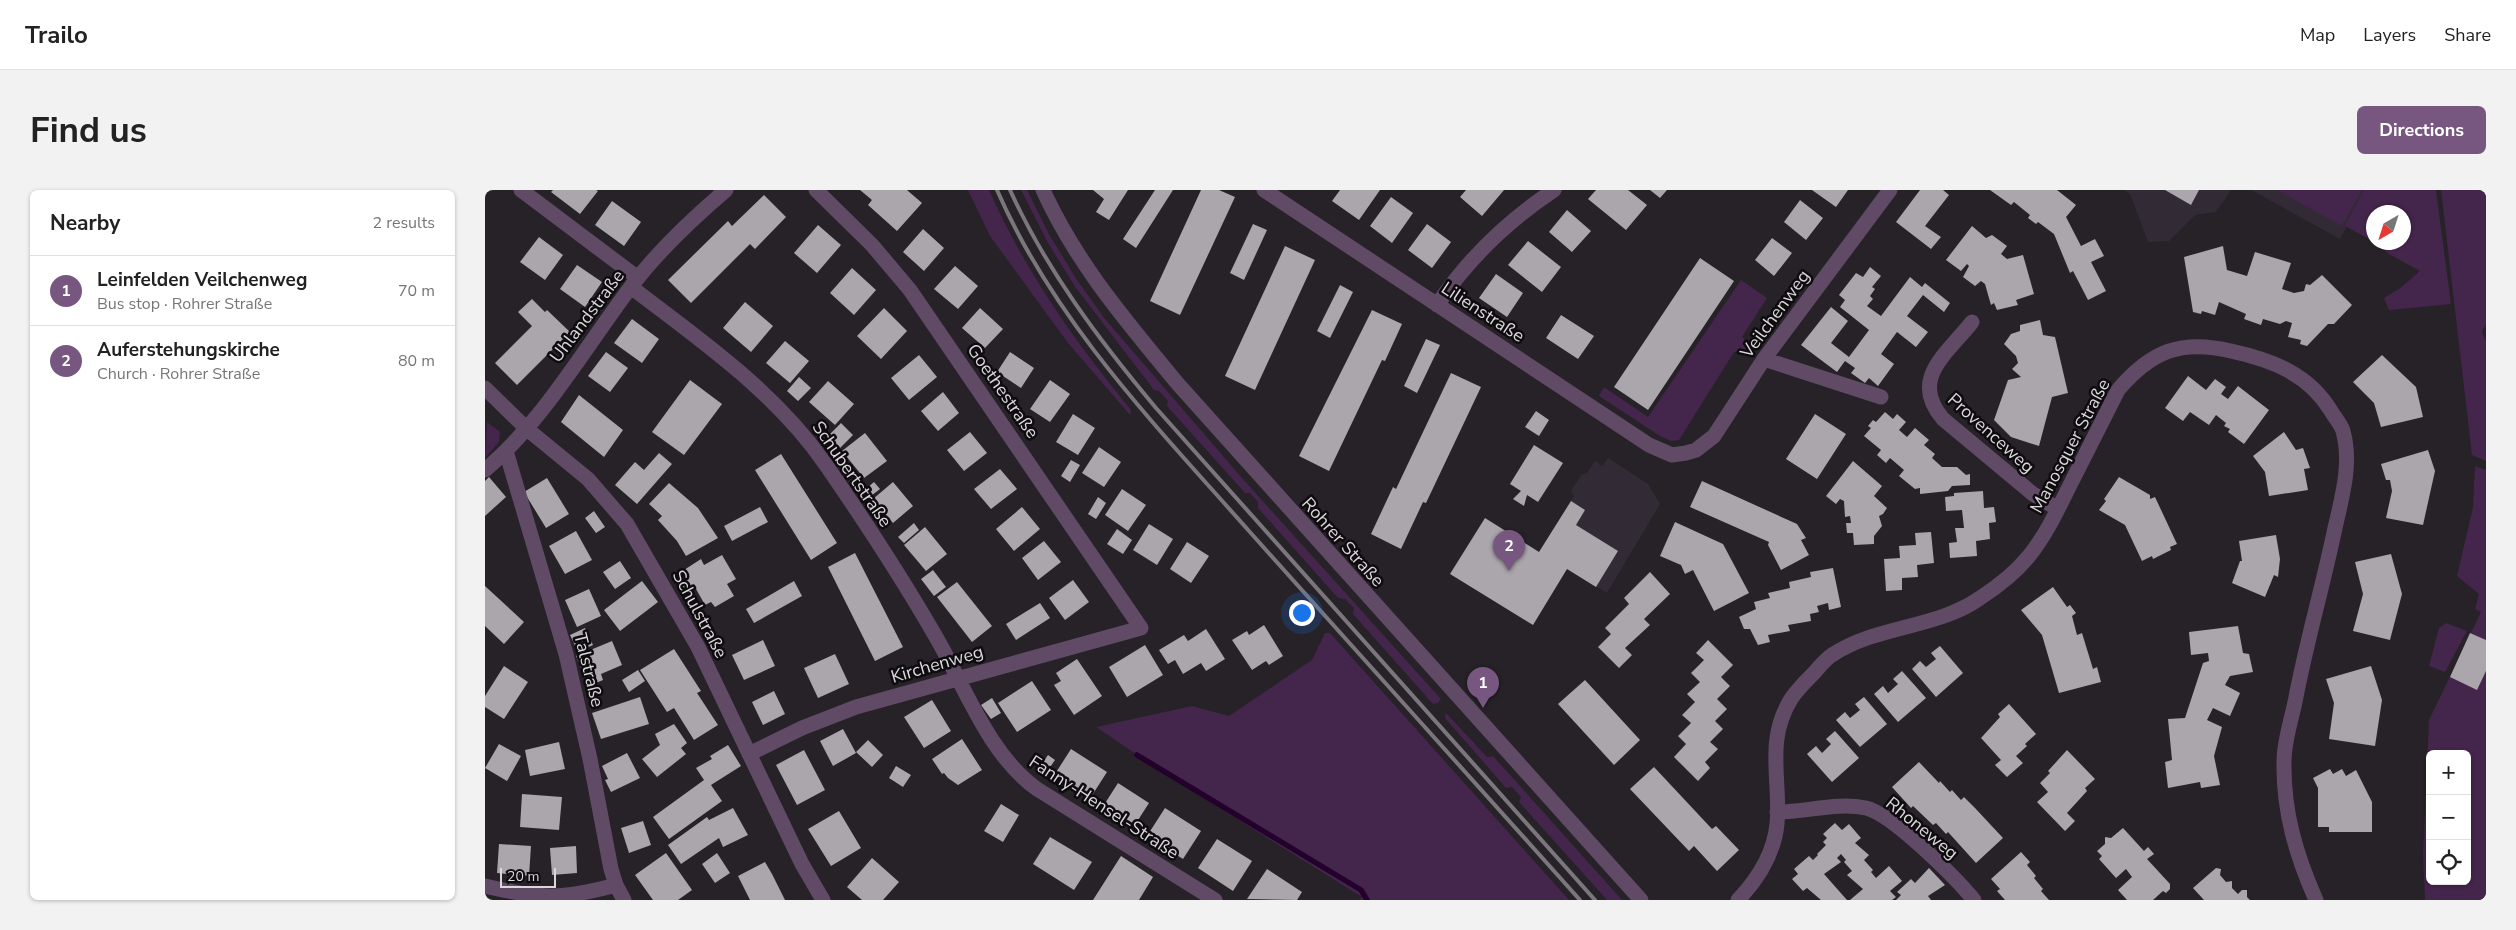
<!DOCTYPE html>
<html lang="en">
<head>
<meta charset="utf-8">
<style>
	:root { --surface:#fff; --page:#f2f2f2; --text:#222; --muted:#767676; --line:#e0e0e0; --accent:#775780 }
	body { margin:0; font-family:"Nunito Sans",sans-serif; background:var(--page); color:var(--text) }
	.controls { position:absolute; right:15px; bottom:15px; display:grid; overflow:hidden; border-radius:8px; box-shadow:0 1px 4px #0004 }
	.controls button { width:45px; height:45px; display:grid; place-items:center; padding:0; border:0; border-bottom:1px solid var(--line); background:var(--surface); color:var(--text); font:25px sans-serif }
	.compass { position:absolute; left:1881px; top:15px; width:45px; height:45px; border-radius:50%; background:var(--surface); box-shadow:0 1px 4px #0004; rotate:219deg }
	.scale { position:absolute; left:15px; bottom:12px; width:56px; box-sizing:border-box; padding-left:5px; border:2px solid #dad7db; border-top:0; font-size:14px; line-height:18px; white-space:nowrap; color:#dad7db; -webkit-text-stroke:4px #0e0c0f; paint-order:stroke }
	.you { position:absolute; left:816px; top:422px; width:18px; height:18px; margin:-12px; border:4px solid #fff; border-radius:50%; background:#1a73e8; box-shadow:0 0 0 8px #1a73e833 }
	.badge { display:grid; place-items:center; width:32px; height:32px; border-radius:50%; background:var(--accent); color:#fff; font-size:16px; font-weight:700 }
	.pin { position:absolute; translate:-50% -41px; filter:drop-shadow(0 1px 2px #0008) }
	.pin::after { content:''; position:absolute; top:26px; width:18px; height:15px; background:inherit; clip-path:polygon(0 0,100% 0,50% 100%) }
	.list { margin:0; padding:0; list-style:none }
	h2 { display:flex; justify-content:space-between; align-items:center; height:65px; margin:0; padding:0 20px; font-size:21px }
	h2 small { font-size:16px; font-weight:400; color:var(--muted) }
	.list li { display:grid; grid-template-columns:32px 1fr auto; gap:15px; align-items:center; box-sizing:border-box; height:70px; padding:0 20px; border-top:1px solid var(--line) }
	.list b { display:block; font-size:19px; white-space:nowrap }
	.list p { margin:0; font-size:16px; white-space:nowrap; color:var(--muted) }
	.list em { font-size:16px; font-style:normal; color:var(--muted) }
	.icon { flex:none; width:28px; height:28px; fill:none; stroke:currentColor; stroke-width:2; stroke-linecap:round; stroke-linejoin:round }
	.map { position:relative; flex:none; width:2001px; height:710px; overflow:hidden; border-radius:8px }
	header { display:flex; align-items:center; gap:30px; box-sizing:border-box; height:70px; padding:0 25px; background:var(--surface); border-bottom:1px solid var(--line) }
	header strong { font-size:24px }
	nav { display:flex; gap:28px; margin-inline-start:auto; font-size:18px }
	.intro { display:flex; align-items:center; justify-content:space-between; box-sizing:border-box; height:120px; padding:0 30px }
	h1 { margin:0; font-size:35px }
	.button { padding:12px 22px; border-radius:8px; background:var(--accent); color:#fff; font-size:18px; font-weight:700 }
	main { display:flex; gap:30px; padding:0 30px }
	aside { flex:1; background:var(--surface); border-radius:8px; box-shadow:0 1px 4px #0004 }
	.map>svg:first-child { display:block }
	.built { fill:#322a35 }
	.green { fill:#44254c; fill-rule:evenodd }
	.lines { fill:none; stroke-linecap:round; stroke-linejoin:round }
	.stream { stroke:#24002d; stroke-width:5.5 }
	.building { fill:#aba5ac }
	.street { stroke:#604a66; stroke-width:15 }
	.rail { stroke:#7a767c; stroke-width:4 }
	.labels { text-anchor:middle; stroke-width:5; stroke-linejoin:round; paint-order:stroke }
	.street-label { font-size:18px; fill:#dad7db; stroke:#0e0c0f }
</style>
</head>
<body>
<header>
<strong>Trailo</strong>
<nav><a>Map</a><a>Layers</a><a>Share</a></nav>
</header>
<div class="intro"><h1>Find us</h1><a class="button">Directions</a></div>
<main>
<aside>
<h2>Nearby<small>2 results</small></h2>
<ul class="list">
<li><span class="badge">1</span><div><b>Leinfelden Veilchenweg</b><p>Bus stop · Rohrer Straße</p></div><em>70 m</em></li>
<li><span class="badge">2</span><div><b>Auferstehungskirche</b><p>Church · Rohrer Straße</p></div><em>80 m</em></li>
</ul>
</aside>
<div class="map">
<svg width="2001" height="710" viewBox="0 0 2001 710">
	<rect width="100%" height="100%" fill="#262228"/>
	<!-- built -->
	<path class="built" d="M1639,0H1746L1731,22L1710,25L1684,51L1663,52L1645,4Z
		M1766,0H1882L1855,49Z
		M1123,268L1163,294L1175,314L1122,403L1054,362L1089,306L1086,301L1097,284L1102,283L1110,271L1117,276Z"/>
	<!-- green -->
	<path class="green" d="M483,0H504C540,81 590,152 646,220L645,225L583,153L505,46Z
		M536,0H542L565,46L592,90L620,129L757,288L956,509L953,513L948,514L868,424L869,418L860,409L853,408L773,318V312L765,303H760L682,216L683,211L674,201L669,200L591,98L563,53Z
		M1792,0H1877L1857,36Z
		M1879,0H1951L1966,114L1904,120L1899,108L1914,99L1935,81L1904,64L1891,53L1918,52V22H1888V51L1860,36Z
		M1956,0H2001V134L1997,142L2001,152V271L1987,265Z
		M1256,90L1282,108L1257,147L1267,155L1261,162H1249L1194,250L1186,251L1175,246L1114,206L1119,197L1163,227Z
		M2,232L15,242L14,252L0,268Z
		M1990,276L2001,280V710H1940L1938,665L1944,530L1996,422L1990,419L1994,404L1972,386L1988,317ZM1945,564H1982V691H1945Z
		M1961,433L1982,441L1960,482L1944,476L1954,438Z
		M840,443H845L1084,710H875L877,707L688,589L611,537L707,516L744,526L827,470Z
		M961,523L1002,567L1008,566L1137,710H1122L1034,612L1036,607L1027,597L1021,598L960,528Z"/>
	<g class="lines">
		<!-- stream -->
		<path class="stream" d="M652,565L876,700L882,710"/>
	</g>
	<!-- building -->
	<path class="building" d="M68,0H111L113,1L95,24L66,2Z
		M375,0H422L437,13L412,41L383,15L387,10Z
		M608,0H643L624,30L611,22L619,9Z
		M670,0H688L651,58L638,49Z
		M716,0H734L750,7L695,125L665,111Z
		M855,0H895L874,30L847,11Z
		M981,0H1019L997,26L975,7Z
		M1111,0H1143L1162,15L1141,40L1103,9Z
		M1165,0H1182L1175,8Z
		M1327,0H1363L1351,17Z
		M1435,0H1458L1464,5L1440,36L1456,47L1446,59L1411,32Z
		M1505,0H1572L1591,15L1581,27L1596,56L1610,49L1619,66L1606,72L1621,101L1603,110L1588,81L1585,83L1569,44L1553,32L1551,34L1543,28L1545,25L1529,12L1526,15Z
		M1680,0H1714L1706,15Z
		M279,5L301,27L270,59L265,54L206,113L183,90L243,31L247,36Z
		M906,7L928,23L907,53L885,36Z
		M1315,10L1338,28L1321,50L1299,32Z
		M127,11L156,32L139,56L110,35Z
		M1082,20L1106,41L1087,62L1064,42Z
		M768,34L782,40L759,90L745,83Z
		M942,34L966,52L947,78L923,60Z
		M333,35L356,55L332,83L309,63Z
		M1487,36L1501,48L1507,45L1522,56L1516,64L1522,69L1538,65L1549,104L1531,110L1533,115L1512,120L1509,113L1506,115L1500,94L1496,91L1490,96L1478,87L1484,76L1482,74L1476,81L1461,70Z
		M438,39L459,58L439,81L418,62Z
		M54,47L78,65L60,90L35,72Z
		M1287,48L1307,63L1289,86L1270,70Z
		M1043,51L1076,77L1057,102L1023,75Z
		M800,56L830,70L770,200L740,186Z
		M1738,56L1742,80L1762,86L1770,62L1806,73L1797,99L1809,103L1819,101L1821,94L1825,95L1837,85L1867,115L1849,134H1843L1822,156L1815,154L1816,150L1803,147L1807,133L1801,131L1795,134L1778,129L1776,135L1759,129L1761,124L1734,112L1730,125L1717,121L1716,124L1708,122L1699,67Z
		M1215,68L1249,91L1163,220L1129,197Z
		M92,75L117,92L100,117L75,99Z
		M470,76L493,96L473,119L449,99Z
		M1385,77L1396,86L1387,97L1390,99L1385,106L1388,109L1382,116L1396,126L1425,87L1437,97L1440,93L1465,113L1459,122L1438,105L1422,126L1443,142L1431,157L1412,142L1396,164L1409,174L1393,196L1384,188L1380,193L1366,183L1370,178L1360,171L1352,182L1316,155L1346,117L1363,131L1346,153L1364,167L1384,140L1355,117L1360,110L1354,105L1371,83L1378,87Z
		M367,78L391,100L369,125L345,103Z
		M1011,84L1038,103L1022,127L994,108Z
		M855,95L868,102L845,148L832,141Z
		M47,109L60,122L62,120L85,142L32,195L10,173L47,136L33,122Z
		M260,112L288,136L266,162L238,138Z
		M399,118L422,141L396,169L372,146Z
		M495,118L518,139L500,158L477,138Z
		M887,120L917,134L900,171L897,170L844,281L814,266Z
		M1076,125L1109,146L1093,169L1061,148Z
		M147,129L174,149L157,173L129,153Z
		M1555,130L1558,145L1570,147L1583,203L1567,207L1554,256L1526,247L1509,230L1523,190L1536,187L1527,179L1533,173L1531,166L1519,154L1526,144L1535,141V135Z
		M941,149L955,155L932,203L919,196Z
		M300,151L324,171L305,193L281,173Z
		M121,162L143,178L125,202L103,186Z
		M525,162L549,178L536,198L512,182Z
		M434,165L452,187L424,210L406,188Z
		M1897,165L1931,197L1938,227L1896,237L1889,213L1868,192Z
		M966,183L996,197L941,313L938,312L916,359L886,344L908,297L911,299Z
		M1703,186L1721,200L1730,189L1741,197L1736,204L1743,209L1753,196L1784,220L1759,254L1743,242L1745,239L1739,236L1741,233L1731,225L1724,235L1705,222L1698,231L1680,218Z
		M314,187L326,198L313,211L302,201Z
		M205,190L237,214L199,265L167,242Z
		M565,190L585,204L565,232L545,219Z
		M343,191L369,214L350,235L324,212Z
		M458,202L474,223L453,241L436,221Z
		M94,205L138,240L119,267L76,232Z
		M1051,221L1064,230L1054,246L1040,237Z
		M1400,222L1408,229L1412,224L1421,232L1414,240L1422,247L1430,238L1444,250L1439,255L1450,264L1447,268L1457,277H1472L1481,285L1485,284V295L1467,296L1463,301L1435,304V298L1430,299L1414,286L1419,280L1405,268L1401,273L1392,265L1396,260L1379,246L1386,238L1383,236L1388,230L1391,232Z
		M588,224L610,238L593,265L571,252Z
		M1330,224L1361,244L1332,289L1301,269Z
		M356,233L368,245L355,258L343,246Z
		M485,242L502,263L479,281L462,260Z
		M1799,242L1811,260L1818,258L1825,278L1819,279L1823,300L1784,306L1780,282L1768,266Z
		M380,243L402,271L379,288L357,261Z
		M1049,255L1078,273L1053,312L1042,305L1039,316L1028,309L1036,301L1025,294Z
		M614,257L636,272L619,297L597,283Z
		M1943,260L1950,281L1938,335L1901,328L1907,301L1905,290H1901L1896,274Z
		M174,263L187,274L152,314L130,295L150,272L159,280Z
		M296,264L352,353L326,370L270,280Z
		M586,270L595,275L585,292L576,286Z
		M1368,271L1397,296L1389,306L1402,318L1398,324L1394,326L1397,336L1389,346V354L1369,355L1368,343H1362L1361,333H1366L1365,326L1360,327L1359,311L1355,309L1351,314L1341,306Z
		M515,279L532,299L506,319L489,299Z
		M4,287L21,307L0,326V291Z
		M1634,287L1665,305V309L1670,307L1692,354L1685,357L1686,360L1668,369L1667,366L1657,371L1640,335L1614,320L1621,311L1619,309Z
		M62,288L84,324L61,338L39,302Z
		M1217,291L1312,334L1321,348L1316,350L1324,365L1296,380L1283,355L1284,352L1205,317Z
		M389,292L395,299L382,309L376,303Z
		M408,292L428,316L408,333L388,309Z
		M184,293L213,318L233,348L201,366L192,351L173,330L177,326L164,314Z
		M637,299L661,315L643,341L620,325Z
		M1498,301L1499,318L1509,317L1511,332L1504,333L1505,349L1491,351L1492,366L1465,368L1464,353L1472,352L1470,338H1479L1477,320L1461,321L1460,307L1469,306V303Z
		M613,307L621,313L611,329L603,324Z
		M1086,311L1100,320L1091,335L1133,361L1111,397L1082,379L1048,435L965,384L1000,328L1054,362Z
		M275,317L283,332L247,351L239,336Z
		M537,317L555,339L529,361L511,339Z
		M109,321L120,337L111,343L100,328Z
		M1190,332L1238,354L1264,403L1229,421L1208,380L1200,384L1196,375L1175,366Z
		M429,333L434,340L419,353L413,347Z
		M664,334L688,349L672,375L648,360Z
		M440,337L462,364L441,381L419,355Z
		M632,339L647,350L638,364L622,354Z
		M91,341L107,370L80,384L64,356Z
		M1446,342L1449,373L1432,375L1433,387L1417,388V400L1401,401L1399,369L1415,368L1414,356L1431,355L1430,343Z
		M1791,345L1795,369L1793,387L1789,385L1780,407L1747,393L1755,371H1757L1754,351Z
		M559,351L576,372L553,390L537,368Z
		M702,352L724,366L706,393L685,379Z
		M370,363L418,457L390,471L343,377Z
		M1906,364L1917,404L1905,450L1868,441L1878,404L1870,372Z
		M237,365L251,389L242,394L249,406L230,417L226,412L220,415L211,399L202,404L193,388L201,383L199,380L216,369L219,375Z
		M135,371L146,388L130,399L118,382Z
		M1348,378L1356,417L1344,420L1343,413L1332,416L1334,422L1325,424L1326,431L1303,435L1305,441L1283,445L1285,452L1273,455L1265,439H1259L1254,427L1271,419L1269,412L1285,408L1283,403L1305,398L1304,392L1326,387L1325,382Z
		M448,380L461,397L449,406L436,389Z
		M1165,382L1185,404L1159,429L1165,435L1140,458L1147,465L1134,478L1113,457L1126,444L1120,438L1144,414L1139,408Z
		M588,390L604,412L580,430L564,408Z
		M157,391L173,412L135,441L119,420Z
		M309,391L317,406L269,433L261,419Z
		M472,392L507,436L487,452L452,407Z
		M0,396L39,432L19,454L0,436Z
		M1568,397L1582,417L1585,415L1591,423L1587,426L1592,445L1597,443L1608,479L1612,477L1616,492L1574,503L1557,445L1536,420Z
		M104,399L116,426L92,437L80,410Z
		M555,413L565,428L531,450L521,434Z
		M779,435L798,466L784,475L781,471L767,480L747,450L762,441L764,445Z
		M1753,436L1758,463L1764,464L1768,482L1745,486L1740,495L1755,503L1745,526L1728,518L1722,530L1737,537L1729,566L1735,595L1716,598L1715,592L1683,598L1680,572L1687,570L1683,529L1700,528L1718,473L1724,471L1723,463L1706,465L1704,442Z
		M100,438L108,455L93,462L85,445Z
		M721,439L740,469L721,481L716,473L698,484L690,470L683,474L674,460L699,445L703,451Z
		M1985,443L2001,450V481L1992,500L1965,487Z
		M278,450L290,476L259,490L247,465Z
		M1223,450L1248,475L1236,487L1245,496L1232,509L1242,519L1230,531L1238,539L1225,552L1233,559L1220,572L1225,578L1213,591L1189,567L1201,554L1193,546L1206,533L1197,525L1210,512L1202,504L1215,492L1206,483L1219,470L1211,463Z
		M127,451L137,475L116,484L118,490L104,496L91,466Z
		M660,455L678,485L642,507L624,477Z
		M1455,456L1478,483L1451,507L1427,479L1435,471L1441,477L1451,469L1446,463Z
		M189,459L216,501L212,503L233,535L209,550L189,518L182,522L155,480Z
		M350,464L364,494L333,508L319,478Z
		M592,469L617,506L589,525L569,495L576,491L571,483Z
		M19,476L43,492L19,529L0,517V506Z
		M1886,476L1897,510L1890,556L1844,549L1849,513L1841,489Z
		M153,480L160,491L144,502L137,490Z
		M1417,481L1441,508L1413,532L1389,504L1398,496L1403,503L1413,494L1408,489Z
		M1100,490L1155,550L1129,575L1073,514Z
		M547,491L566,520L532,542L513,513Z
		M289,501L300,524L278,535L267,512Z
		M155,507L164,534L116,549L107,523Z
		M1379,507L1402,534L1375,557L1351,530L1360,522L1365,528L1375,520L1370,514Z
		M507,508L516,523L506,529L496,515Z
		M447,510L466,541L439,558L419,527Z
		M1524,514L1551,544L1540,554L1542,556L1531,566L1538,573L1522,587L1510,575L1516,570L1496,548L1515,527L1513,524Z
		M189,534L202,553L196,558L201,564L172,587L157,569L175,555L170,544Z
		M358,539L371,563L348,576L335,551Z
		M1350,541L1374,568L1347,592L1322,564L1331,556L1337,563L1346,554L1341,549Z
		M477,549L497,580L473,595L463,588L459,583L457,584L447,569Z
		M383,550L398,565L387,577L371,562Z
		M74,552L80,579L45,586L40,560Z
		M14,554L36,566L22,591L0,578Z
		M243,555L256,576L226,595L237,611L184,649L168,627L219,590L211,578L227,569L225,566Z
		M586,559L622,582L606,607L570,584Z
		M319,560L340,600L312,615L291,575Z
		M1582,560L1610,589L1600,598L1602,601L1582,623L1590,631L1580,641L1552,612L1563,602L1555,593L1565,583L1563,581Z
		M142,563L155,588L126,602L120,590L123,589L117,576Z
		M563,565L570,570L561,583L554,578Z
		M1434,572L1454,593L1455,591L1465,602L1467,600L1476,610L1479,607L1490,618L1518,648L1491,673L1463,642L1461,644L1451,633L1448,635L1428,616L1426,618L1407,597Z
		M411,576L426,585L418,597L404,588Z
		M1169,577L1227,639L1231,636L1254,660L1232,681L1209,656L1204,661L1145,599Z
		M1845,579L1848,584L1857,579L1861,586L1871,580L1887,612V642H1844V637H1833V598L1828,588Z
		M633,593L664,613L648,638L617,618Z
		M37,604L77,607L74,640L35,637Z
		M516,614L534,625L518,652L499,641Z
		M248,618L263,645L238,657L234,648L196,674L183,655L222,627L224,630Z
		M680,618L716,641L698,669L662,646Z
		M354,621L376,658L346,676L323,639Z
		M158,631L166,655L144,663L136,638Z
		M1350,633L1357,640L1364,634L1376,648L1370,653L1384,665L1379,670L1388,680L1386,682L1391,688L1404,676L1417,691L1405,701L1411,707L1407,710H1365L1378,699L1362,685L1367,681L1359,672L1361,670L1356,664L1352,668L1356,672L1339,684L1362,710H1336L1322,698L1318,701L1307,689L1313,684L1309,679L1324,666L1328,670L1333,665L1332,664L1341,655L1338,652L1342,648L1338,644Z
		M1638,638L1659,661L1663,657L1669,664L1662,669L1685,694V699L1681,703L1678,701L1668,710H1642L1633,700L1647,687L1641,679L1631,688L1614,669L1617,666L1612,661L1620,654V647L1626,648Z
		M565,647L607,672L589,700L548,674Z
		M732,649L767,671L748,701L713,678Z
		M14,654L46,656L44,686L12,683Z
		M91,656L92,683L67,685L65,658Z
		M1536,662L1545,672L1542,675L1551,686L1549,688L1558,699L1556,701L1564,710H1520L1512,701L1515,699L1506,689Z
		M181,663L207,700L193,710H168L150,685Z
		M232,663L245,683L230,693L217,674Z
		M636,666L668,687L654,710H608Z
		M387,668L414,692L398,710H377L362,697Z
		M280,672L287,684L300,710H265L253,686Z
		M1444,678L1460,695L1443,706L1446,710H1411L1416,705L1412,702L1426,689L1430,693Z
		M1731,678L1736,679L1735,685L1741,692L1747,691V698L1753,704L1757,700H1762V707L1765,710H1719L1708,698Z
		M782,679L817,702L812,710L762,709Z"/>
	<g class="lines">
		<!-- street -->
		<path class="street" d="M36,0L153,88
			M558,0C591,73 642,132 693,194L1156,710
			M779,0L1164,255L1187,265L1201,263L1211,260L1229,246L1279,169L1405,0
			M146,97C215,150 290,201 341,275C379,330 417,388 451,447C480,497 504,565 552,599L730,710
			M952,115C983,69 1024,30 1069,0
			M1487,132C1461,165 1424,189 1458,229L1548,304L1573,319
			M1279,169L1396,207
			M0,198L42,239L103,289L142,334L213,457L317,674L338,710
			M21,261L81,464L105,569L126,679L131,695L139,710
			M0,280C59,230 99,159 145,98C172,62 207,29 241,0
			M264,564L317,538L371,517L656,438L425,100L387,55L331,0
			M1292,622C1321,622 1352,612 1381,618C1407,624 1471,688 1489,710
			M0,696C55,709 76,710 131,695
			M1253,710C1273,689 1289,664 1292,634C1296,590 1280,551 1306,509C1312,500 1319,493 1326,486C1333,479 1339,470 1347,465C1392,435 1451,439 1495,408C1512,397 1531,382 1544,366C1561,345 1573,319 1585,295C1601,263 1617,232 1633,200C1666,161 1696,149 1746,161C1787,170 1824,184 1846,221C1850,228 1856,234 1858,241C1867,273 1857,307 1850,338C1838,396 1821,453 1810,512C1806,531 1799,552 1799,571C1798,621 1811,665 1831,710"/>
		<!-- rail -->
		<path class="rail" d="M512,0C569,131 671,236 764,341C874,464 985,587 1095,710
			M525,0C562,81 614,150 671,218L1110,710"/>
	</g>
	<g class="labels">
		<!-- street labels -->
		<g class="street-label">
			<text transform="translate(998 122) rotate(33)" y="6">Lilienstraße</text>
			<text transform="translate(1290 124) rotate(-54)" y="6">Veilchenweg</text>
			<text transform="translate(102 126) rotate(-53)" y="6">Uhlandstraße</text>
			<text transform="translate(518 201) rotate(55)" y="6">Goethestraße</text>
			<text transform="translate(1506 243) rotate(42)" y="6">Provenceweg</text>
			<text transform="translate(1585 256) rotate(-62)" y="6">Manosquer Straße</text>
			<text transform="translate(367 284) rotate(55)" y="6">Schubertstraße</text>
			<text transform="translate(858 352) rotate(48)" y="6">Rohrer Straße</text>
			<text transform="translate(215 424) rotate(62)" y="6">Schulstraße</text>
			<text transform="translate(452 474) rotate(-16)" y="6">Kirchenweg</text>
			<text transform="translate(104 480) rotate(76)" y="6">Talstraße</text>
			<text transform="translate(619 617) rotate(33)" y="6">Fanny-Hensel-Straße</text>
			<text transform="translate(1437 638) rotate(39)" y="6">Rhoneweg</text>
		</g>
	</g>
</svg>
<div class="controls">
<button>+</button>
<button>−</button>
<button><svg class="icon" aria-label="locate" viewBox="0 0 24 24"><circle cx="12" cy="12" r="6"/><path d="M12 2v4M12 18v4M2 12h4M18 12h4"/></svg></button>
</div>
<svg class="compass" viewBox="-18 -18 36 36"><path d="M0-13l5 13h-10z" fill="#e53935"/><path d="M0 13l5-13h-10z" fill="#767676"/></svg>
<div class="scale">20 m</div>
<div class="you"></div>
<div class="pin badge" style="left:998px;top:518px">1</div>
<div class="pin badge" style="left:1024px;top:381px">2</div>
</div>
</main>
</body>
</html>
